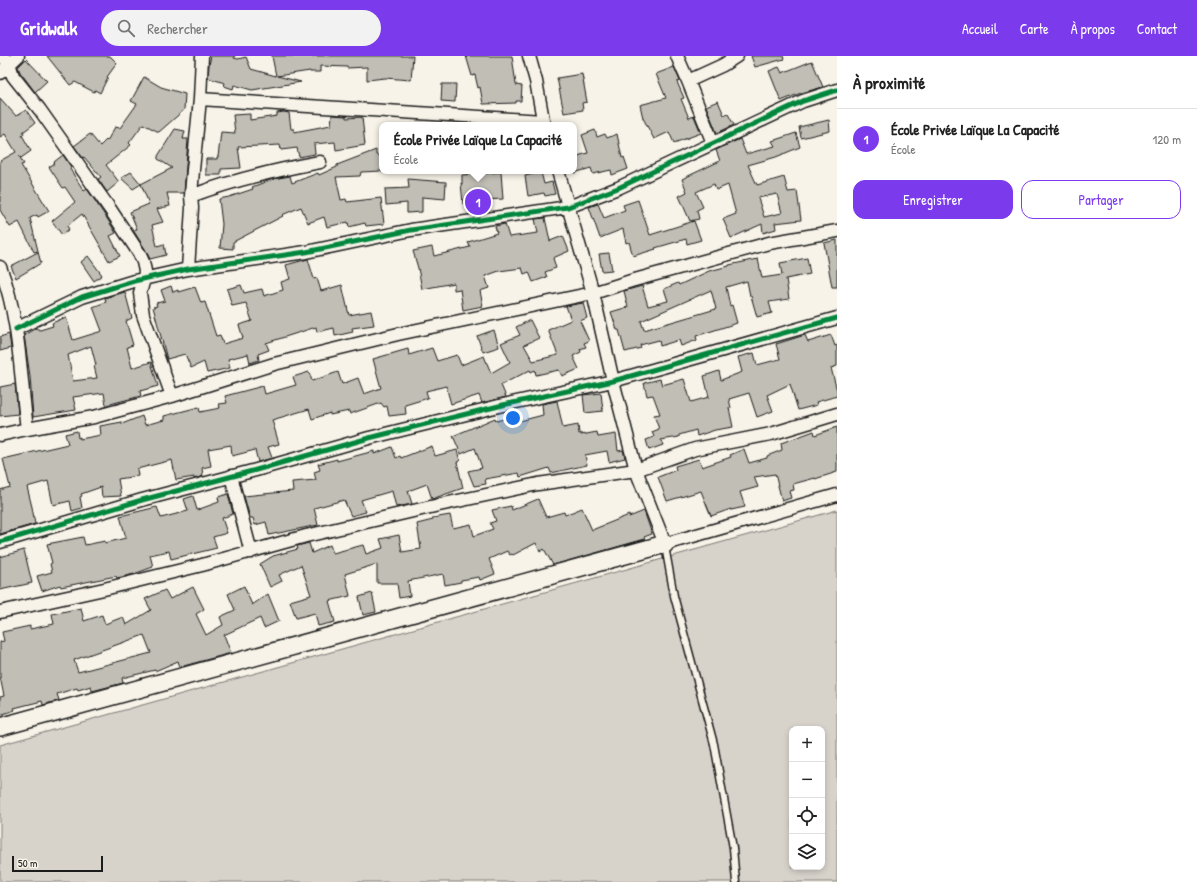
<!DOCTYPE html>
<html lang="fr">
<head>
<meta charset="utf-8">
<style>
	:root { --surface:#fff; --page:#f2f2f2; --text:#222; --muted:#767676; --line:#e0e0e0; --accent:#7c3aed }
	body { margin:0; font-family:"Patrick Hand",sans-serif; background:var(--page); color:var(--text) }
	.controls { position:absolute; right:12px; bottom:12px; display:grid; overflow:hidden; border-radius:8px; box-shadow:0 2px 6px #0003 }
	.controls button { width:36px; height:36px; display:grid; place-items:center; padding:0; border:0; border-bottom:1px solid var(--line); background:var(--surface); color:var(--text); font:20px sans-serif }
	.scale { position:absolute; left:12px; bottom:10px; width:91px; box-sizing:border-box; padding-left:4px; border:2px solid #1c1c1c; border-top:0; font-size:11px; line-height:14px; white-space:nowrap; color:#1c1c1c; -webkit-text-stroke:3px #f7f3e8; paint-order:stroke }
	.you { position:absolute; left:513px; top:362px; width:14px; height:14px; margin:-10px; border:3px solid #fff; border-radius:50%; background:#1a73e8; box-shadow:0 0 0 6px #1a73e833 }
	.badge { display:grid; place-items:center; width:26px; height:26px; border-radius:50%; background:var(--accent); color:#fff; font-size:13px; font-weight:700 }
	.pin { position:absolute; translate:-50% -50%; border:2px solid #fff; box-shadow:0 1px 4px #0006 }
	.popup { position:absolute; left:379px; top:66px; width:198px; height:52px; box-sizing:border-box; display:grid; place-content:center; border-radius:8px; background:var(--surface); filter:drop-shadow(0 1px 3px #0005); font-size:13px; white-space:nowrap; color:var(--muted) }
	.popup b { font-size:15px; color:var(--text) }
	.popup::after { content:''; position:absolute; left:50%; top:100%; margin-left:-8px; border:8px solid transparent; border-top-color:var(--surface) }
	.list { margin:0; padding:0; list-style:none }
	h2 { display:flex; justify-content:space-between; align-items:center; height:52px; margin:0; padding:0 16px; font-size:17px }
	h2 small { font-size:13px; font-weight:400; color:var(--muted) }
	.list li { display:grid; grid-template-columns:26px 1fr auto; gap:12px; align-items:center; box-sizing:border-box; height:60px; padding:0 16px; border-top:1px solid var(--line) }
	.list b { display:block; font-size:15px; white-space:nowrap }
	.list p { margin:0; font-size:13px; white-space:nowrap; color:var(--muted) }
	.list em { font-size:13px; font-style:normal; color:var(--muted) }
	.actions { display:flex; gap:8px; padding:12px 16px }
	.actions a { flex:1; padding:9px 0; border:1px solid var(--accent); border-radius:12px; text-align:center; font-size:14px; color:var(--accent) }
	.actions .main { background:var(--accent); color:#fff }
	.icon { flex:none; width:22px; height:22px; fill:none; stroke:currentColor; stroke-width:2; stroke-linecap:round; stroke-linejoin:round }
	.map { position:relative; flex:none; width:837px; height:826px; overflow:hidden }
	header { display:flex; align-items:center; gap:24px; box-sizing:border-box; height:56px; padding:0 20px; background:var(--accent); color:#fff }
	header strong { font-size:19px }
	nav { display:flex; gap:22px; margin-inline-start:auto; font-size:14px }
	.search { width:280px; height:36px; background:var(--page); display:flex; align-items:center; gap:10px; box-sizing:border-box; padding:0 14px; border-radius:22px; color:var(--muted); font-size:15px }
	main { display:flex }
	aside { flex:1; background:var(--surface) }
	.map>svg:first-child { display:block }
	.green { fill:#d7d3cb; stroke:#7a7874; fill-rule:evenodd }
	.building { fill:#c0beb5; stroke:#1c1c1c; fill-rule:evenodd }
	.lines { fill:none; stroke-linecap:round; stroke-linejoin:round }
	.service-casing { stroke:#1c1c1c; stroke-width:9 }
	.minor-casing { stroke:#1c1c1c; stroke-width:15 }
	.secondary-casing { stroke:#1c1c1c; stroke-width:20 }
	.service { stroke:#f7f3e8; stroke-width:6 }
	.minor { stroke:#f7f3e8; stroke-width:12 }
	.secondary { stroke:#f7f3e8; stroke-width:17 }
	.cycleway-casing { stroke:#f7f3e8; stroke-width:8 }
	.cycleway { stroke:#00873e; stroke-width:5 }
</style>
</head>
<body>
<header>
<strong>Gridwalk</strong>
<div class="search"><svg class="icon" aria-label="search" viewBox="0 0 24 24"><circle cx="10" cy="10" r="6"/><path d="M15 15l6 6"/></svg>Rechercher</div>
<nav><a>Accueil</a><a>Carte</a><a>À propos</a><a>Contact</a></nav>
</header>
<main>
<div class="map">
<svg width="837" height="826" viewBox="0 0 837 826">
	<rect width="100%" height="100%" fill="#f7f3e8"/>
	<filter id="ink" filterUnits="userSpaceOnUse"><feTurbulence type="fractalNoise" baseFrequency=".025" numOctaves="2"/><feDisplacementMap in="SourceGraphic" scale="8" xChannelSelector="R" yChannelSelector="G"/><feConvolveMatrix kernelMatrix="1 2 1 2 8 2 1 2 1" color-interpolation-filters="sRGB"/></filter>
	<g filter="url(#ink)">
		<!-- green -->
		<path class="green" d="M837,454V826H0V689ZM792,673H822V811H792Z"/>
		<!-- building -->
		<path class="building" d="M47,0H110L117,7L107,21H108L100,37L95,34L94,36L75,26L70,29Z
			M211,0H235L234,2L238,3L246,1L251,13L276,20L272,0H413L411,24L385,22L367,24V11L347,12V11L320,10V16H310V15L277,20L301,26L252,34L234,29L233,33L224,30L225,27L208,22L209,9Z
			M466,0H512L516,29L522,30L521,45H516V47L483,48L480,31L478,32L475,19L472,20Z
			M751,0H783L784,3L755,11Z
			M26,3L47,25L35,36L20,16L18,11Z
			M812,5L823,31L801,37L781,45L769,15L779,11L782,17Z
			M674,11L680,25L677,26L684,42L681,43L689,62L694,60L701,77L674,87L669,76L654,83L643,62L640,49L666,42L656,18Z
			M582,18L587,46L582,47L583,54L564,57L557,22Z
			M144,21L161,31L185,38L184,54L159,76L143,68L129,87L131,89L106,109L119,126L107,136L98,123L101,121L84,101L83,102L74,90L90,78L100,90L106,84L107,85L115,71L120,72L137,48L131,45Z
			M442,28H456L455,46L441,45Z
			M0,42L16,60L26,54L35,67L23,76L24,78L22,79L31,95L21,102L19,100L24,108L21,109L49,155L38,161L37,159L30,162L38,195L34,196L19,166L10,171L0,154V105L16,96L5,78L0,81Z
			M718,45L724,59L728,58L734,69L717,77L706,50Z
			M284,56L289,57L291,73H294V76L331,69L332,59L346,60V62L362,61L365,89L336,94L335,86L314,88L315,98L299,101L297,92L281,94L280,89L238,91L241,112L221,113V119H206V103H217V101H218L221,76L235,77L233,59L250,58V64L277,60V57Z
			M829,64L830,75L801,82L799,71Z
			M175,73L185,75L183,83H188L184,137H167L170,150L157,153L163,166L152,169L157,190L164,188L166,199L150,203L145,193L133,174L137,173L130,156L149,148L141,128L133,133L121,122L131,116L141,128L172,112L158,103V100Z
			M595,74L597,81L605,78L607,82L617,78L622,102L624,101L628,113L612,119L611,114L593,118L591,112L574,117V101L588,97L582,79Z
			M796,77L800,91L776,101L748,109L757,129L784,121L788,136L797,135L801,164L775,167L776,173L763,177L762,168L731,182L723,163L736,158L728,129L716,134L714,128L696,136L703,151L697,154L699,163L690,165L679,140L687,136L682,123L720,105L716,94L740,83L746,98L775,90L772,85ZM777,138L782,157L764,161L758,142Z
			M376,94V99H382V115L361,116L360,120L336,121L341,144L346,143L347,146L381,142L384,168L366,170L365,167L349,171L348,166L327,171L324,161L308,167L301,151L282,159L283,160L233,186V193L220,192L222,168L219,143L229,141L253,133L252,131L273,123L290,120L292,127L318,117L319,119L337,111V109Z
			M63,99L71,111L70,113L84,135L87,133L108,164L116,177L110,180L120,200L109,205L82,158L67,170L69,173L62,179L52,165L75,146L65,131L63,132L49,111L55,107L54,106Z
			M501,116L503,143L483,144V146L463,148L461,127L462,128V119Z
			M541,116L544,128L552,126L555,138L545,140L544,137L528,140L525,120Z
			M408,123L446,126L445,143L422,141V156L407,157V147L386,149L385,133L409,132Z
			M638,144L650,179L694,165L701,184L687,188L686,183L655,192L656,193L633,200L629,186L626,187L623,173L600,182L589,151L598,148L604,162L625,154L623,149Z
			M545,162L550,185L563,180L569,195L553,202L556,212L545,216L547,221L533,226L529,216L524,218L522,212L499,215L485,220L489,232L480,235L483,250L463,254L460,233L454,234V227L422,233L418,212L413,195L432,191L434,200L470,191L468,186L497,177L495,170L505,168L509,181L538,177L535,163Z
			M837,184V231H832L824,187Z
			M38,196L41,207L16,222L11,210Z
			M609,197L612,214L602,215L599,198Z
			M88,200L102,219L94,225L81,206Z
			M807,202L810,218L786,223L789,243L769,246L772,257L757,261L751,240H750L747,225L726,231L730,250L732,249L737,267L696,280L697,284L681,290L679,284L660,290L659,284L640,289L641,292L625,296L619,274H617L611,256L628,251L624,235L642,230L648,250L668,245L664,233L678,227L679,229L709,215L729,210V209L758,203L762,222L782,219L780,207ZM711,234L716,253L644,274L641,265Z
			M308,203L314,223L317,222L321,235L342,229L349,259L371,255L374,269L352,272L353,276L335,280L334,272L317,276L316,271L266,287L269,294L258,298L259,304L250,307L248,298L228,303L230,312L207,317L204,306L191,312L185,298L167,303L153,251L157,250L156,247L165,245L161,234L171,230L173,236L178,234V236L195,231L201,247L205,246L216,280L220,279L223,288L243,282L239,269L252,265L246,247L232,250L227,233L241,229L244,237L262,233L264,240L283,234L281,226L290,223L286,209Z
			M125,236L132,262L126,265L133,289L127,291L132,312L151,306L158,330L140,335L141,340L106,349L104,337L73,341L76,354L33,361L30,320L24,279L36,272L40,274L53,270L52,267L66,261L73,284L102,275L93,251L106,246L105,242ZM91,290L96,309L94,310L97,322L73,325L68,299Z
			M583,247L587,262L580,265L589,285L584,287L586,291L580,293L581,296L573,300L579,313L562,320L559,314L536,319L535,314L531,316L530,314L501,329L506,341L482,347L479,339L451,348L446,330L426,335L428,342L405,349L406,358L389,360L387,350L384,351L381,347L350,358L349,355L330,359V357L312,363L309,353L272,364L279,388L268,391L272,402L258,406L255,394L232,400L231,389L208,393L211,410L202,412L203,420L194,423V421L176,424L172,404L137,413L138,420L118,423L121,440L102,441L101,431L81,438L82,440L80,441L82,452L72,455L70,445L53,449L48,425L27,431L32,451L35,468L0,478V434L10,431L3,403L68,388L65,378L77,375L78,382L80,381V383L101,379L100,370L122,366V368L142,360L145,369L164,364V360L199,351L200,356L220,352L219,348L227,347L225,340L263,330L265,338L296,329L293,321L309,316L312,325L338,316L342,328L358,322L364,338L381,332L373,303L408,293L409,299L432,292L437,305L457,299L461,309L484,300L491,317L510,306L501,287L520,279L516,271L530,264L539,282L524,289L533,305L558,299L548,274L571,264L566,250Z
			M494,274L499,291L483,296L477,280Z
			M9,278L11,292L0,295V281Z
			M805,279L808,286L831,279L835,290L837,289V310L831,312L837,335V340L816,346L817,349L798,354L790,328L767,339L773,355L757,361L749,337L729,343L731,352H729L733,371L715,374L697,380L696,374L679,379V381L661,384L663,389L649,394L646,384L654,381L652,376L659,373L654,359L660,358L653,339L647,340L644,327L660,323L662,329L684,323L691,346L709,341L704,320L719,315L721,324L742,316L738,301L754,297L757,309L780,303L776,288Z
			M15,328L18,358L0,360V331Z
			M601,337L603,355L585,357L583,339Z
			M557,345L563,372L578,369L579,378L581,377V379L597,376L598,381L616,378L618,395L623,394L625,402L609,406L607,395L585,399L587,409L551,417L549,412L520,421L519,417L485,423L486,428L474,430L468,415L482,412L475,392L461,398L453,380L495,362L496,365L519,359L520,365L543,359L542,348Z
			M837,371V416L815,423V422L793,428L794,434L789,435L791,442L782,445L775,418L754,421L758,431L740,436L745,451L731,454V453L711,460L701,435L667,445L658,421L676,414L675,410L699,403L702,411L731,401L730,399L744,393L749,407L767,402V400L782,394L781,387L814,375L815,379Z
			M432,390L435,400L457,394L460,405L457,406L463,432L432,443L427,428L408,435L412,448L396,451L392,435L361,444L366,456L351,460L344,444L314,452L318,469L269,479L266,466L255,469L253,462H250L244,440L293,435L292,426L316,424L314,416L320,414L318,408L337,403V405L374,395V398L392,391L396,402L400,400L401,402Z
			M228,438L233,458L222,462L227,477L213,481L217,492L171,503L169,495L150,499L153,511L134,518L117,522L116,520L61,531L60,529L42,535L37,520L52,516L50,508L52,507L47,488L83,481L85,489L105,485V487L126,482L120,460L157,451L161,462L188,455L184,443L193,440L197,454L219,446L218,441Z
			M538,443L546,461L564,456L565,459L582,452L592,474L629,459V461L644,455L652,478L644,481L645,483L553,509L544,493L540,496L536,487L513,499L512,498L510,499L507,495L489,503L495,518L480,524L479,521L461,524V526L445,529L443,518L408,525L410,540L399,542L397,527H377V508L345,518L350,540L329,545L335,566L318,570L315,557L296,562L290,545L311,539L301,509L279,519L282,525L270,531L260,508L273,500L298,493L297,490L309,487L312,497L330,489L333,497L363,489L366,498L383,492L380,483L399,479L402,496L421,493L417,468L433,464V462L450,459L453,472L471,468L474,480L493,473L490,467L496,465L492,454L511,450L512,454Z
			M24,494L32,527L0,534V501Z
			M244,530L252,549L268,538L279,565L264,572L260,562L224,579L231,597L180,611L178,605L155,615V614L122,622L123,627L92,635L91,630L78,634L77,632L57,638L59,644L43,649L42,645L14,652L15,654L0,659V641L4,640L0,621V586L4,585L2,576L30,570V573L54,568L52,558L81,552L84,565L102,559L105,568L123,561L126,569L151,554L145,543L165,534L170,543L193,531L204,553L196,558L206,579L223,569L220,561L235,554L228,538ZM144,579L151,597L78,616L74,604Z
			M372,537L376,556L363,559L359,541Z"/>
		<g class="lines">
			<!-- service casing -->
			<g class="service-casing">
				<path id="service" d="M665,490L674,540L714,688L733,792L736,826"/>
			</g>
			<!-- minor casing -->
			<g class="minor-casing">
				<path id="minor" d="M2,0L9,7L13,20L40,54L110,153L139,197L143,206L145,215L144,223L140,237L143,259L172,340
					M529,0L536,25L544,69
					M677,0L688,25L713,87
					M0,17L18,0
					M688,25L723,9L737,0
					M200,43L543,65
					M558,115L593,237L613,325L636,414L665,488L837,439
					M191,140C233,124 276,114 320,106
					M0,211C20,262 20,319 27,373
					M188,213L192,152L191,140L193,114L200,43L202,0
					M16,273L82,241L134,225L188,213L306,196L411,174L568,151L618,132L803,45L837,34
					M0,379L27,373L94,361L172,340L274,308L398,278L593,237L631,225L769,187L837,175
					M231,420L251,496
					M0,486L142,444L256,414L369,382L503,349L613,325L837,262
					M0,556L104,533L202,509L306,480L439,449L538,428L636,414L695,393L771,378L837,358"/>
			</g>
			<!-- secondary casing -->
			<g class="secondary-casing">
				<path id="secondary" d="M0,671L665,488"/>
			</g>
			<!-- service -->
			<use href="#service" class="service"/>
			<!-- minor -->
			<use href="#minor" class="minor"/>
			<!-- secondary -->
			<use href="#secondary" class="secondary"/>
			<!-- cycleway casing -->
			<g class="cycleway-casing">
				<path id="cycleway" d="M16,273L82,241L134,225L188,213L306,196L411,174L568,151L618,132L803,45L837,34
					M0,486L142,444L256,414L369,382L503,349L613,325L837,262"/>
			</g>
			<!-- cycleway -->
			<use href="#cycleway" class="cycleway"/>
		</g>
	</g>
</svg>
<div class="controls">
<button>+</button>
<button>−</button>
<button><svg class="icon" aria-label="locate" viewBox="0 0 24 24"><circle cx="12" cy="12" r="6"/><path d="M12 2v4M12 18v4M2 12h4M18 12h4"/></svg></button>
<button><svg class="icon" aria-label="layers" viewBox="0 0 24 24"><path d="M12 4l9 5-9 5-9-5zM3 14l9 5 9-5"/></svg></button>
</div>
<div class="scale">50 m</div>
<div class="you"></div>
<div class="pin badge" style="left:478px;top:146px">1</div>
<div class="popup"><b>École Privée Laïque La Capacité</b>École</div>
</div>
<aside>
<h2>À proximité<small></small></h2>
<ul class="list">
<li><span class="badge">1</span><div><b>École Privée Laïque La Capacité</b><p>École</p></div><em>120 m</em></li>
</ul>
<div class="actions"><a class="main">Enregistrer</a><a>Partager</a></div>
</aside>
</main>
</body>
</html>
